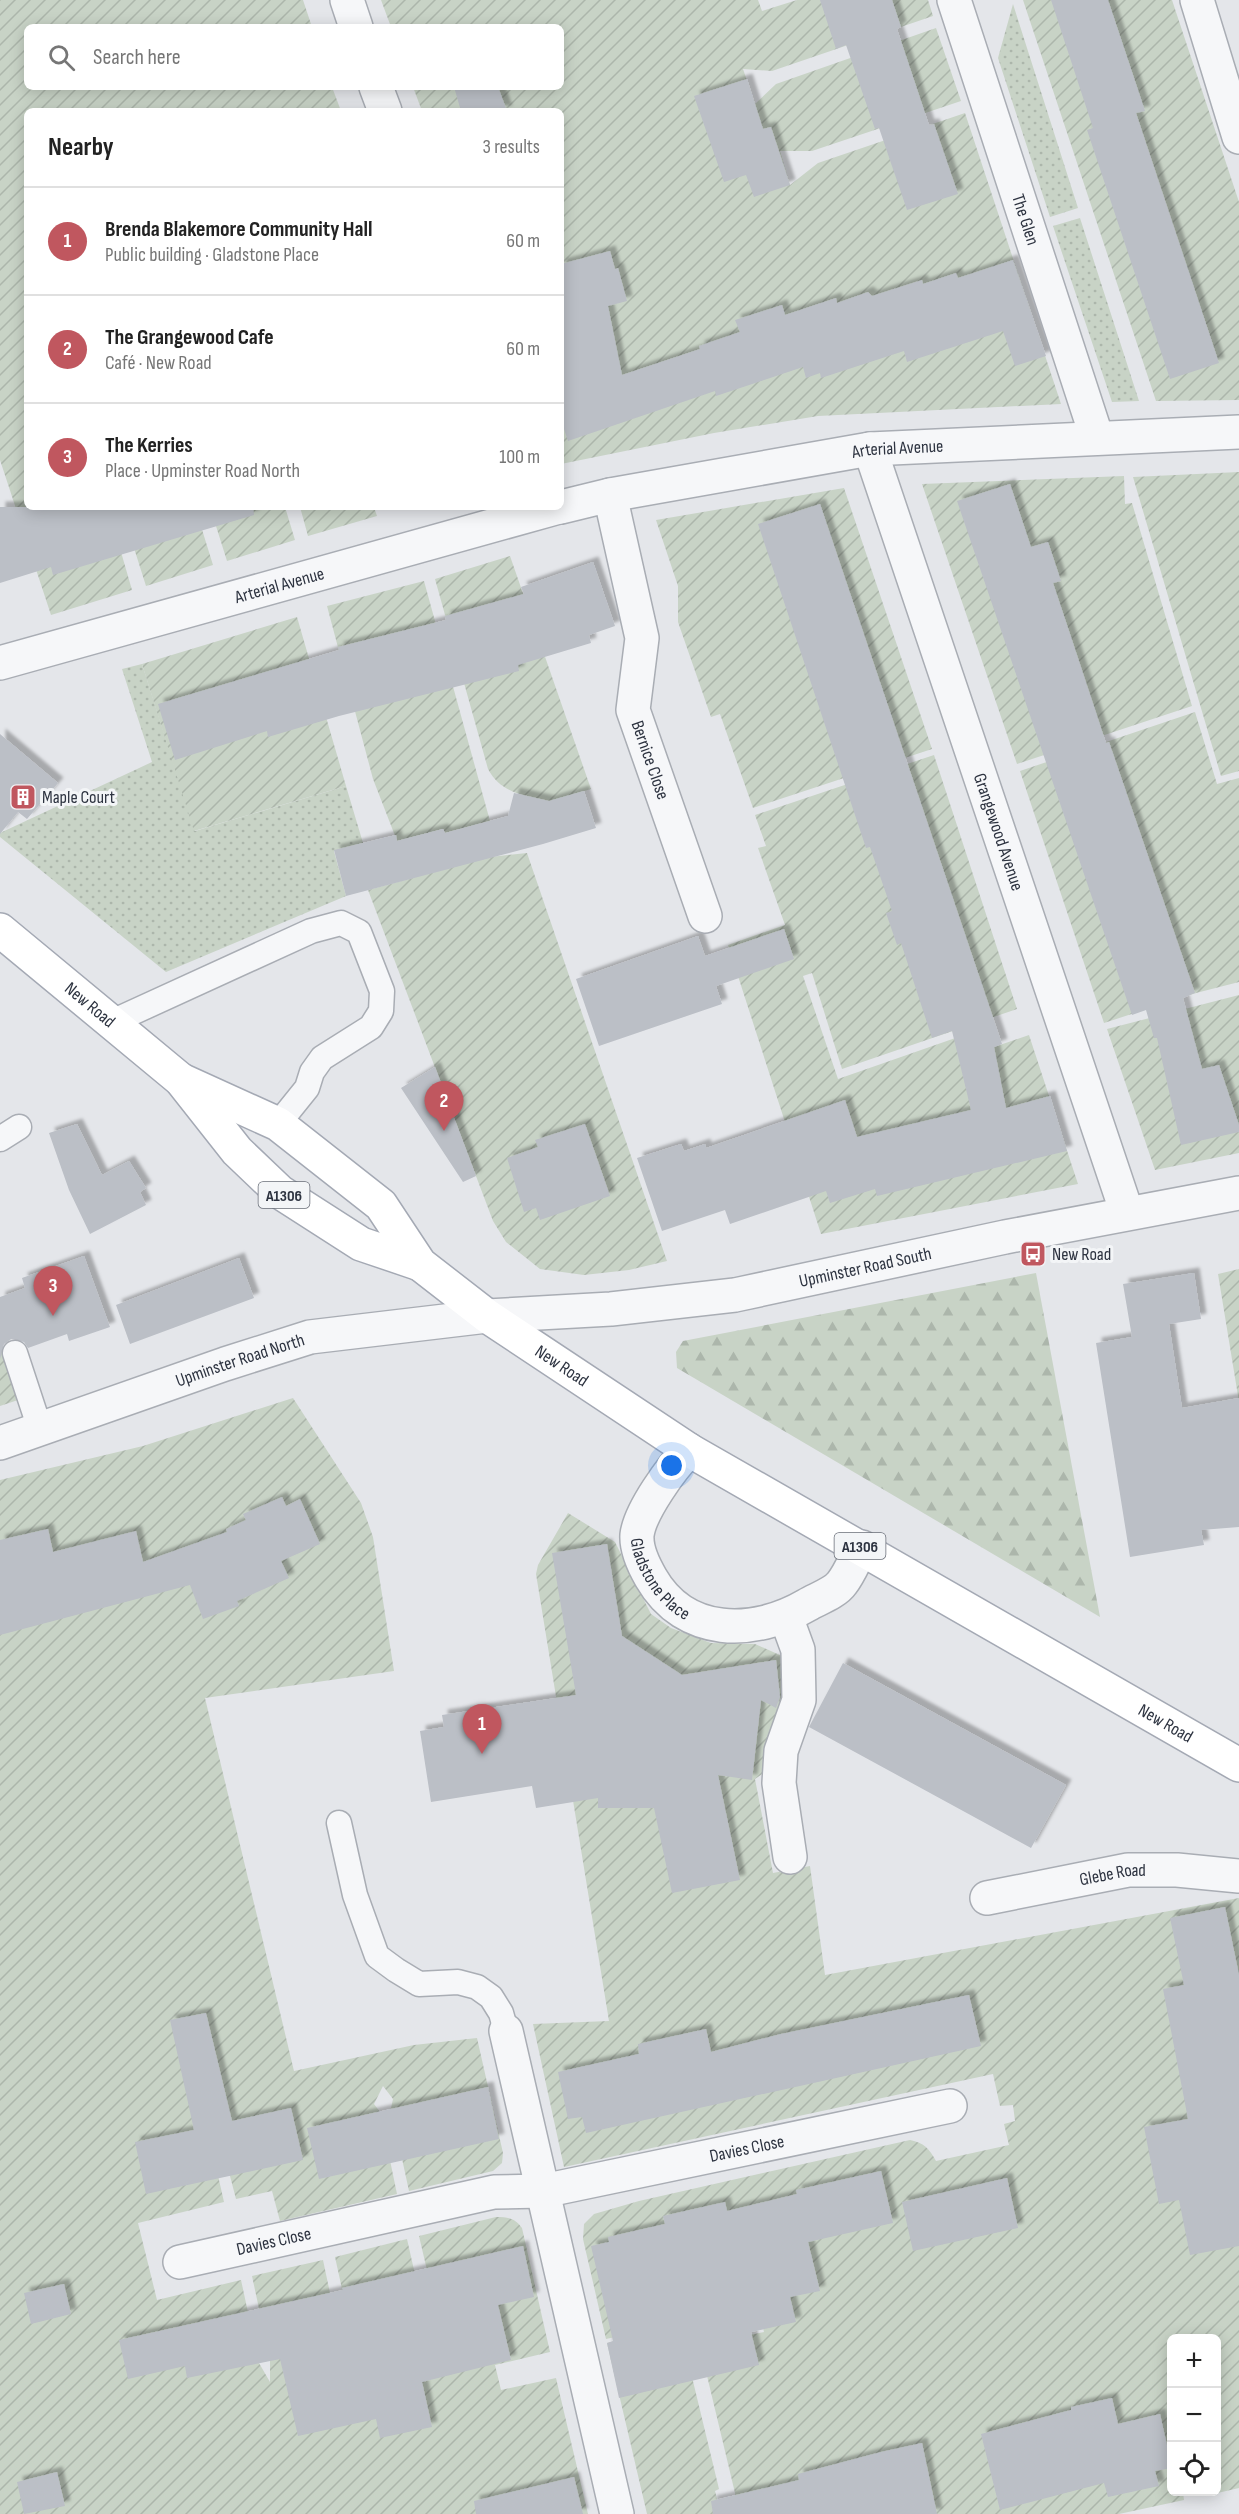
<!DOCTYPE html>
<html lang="en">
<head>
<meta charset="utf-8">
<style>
	:root { --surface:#fff; --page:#f6f6f6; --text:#222; --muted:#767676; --line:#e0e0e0; --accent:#c0575f }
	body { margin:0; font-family:"Sofia Sans Condensed",sans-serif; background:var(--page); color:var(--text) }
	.controls { position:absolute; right:18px; bottom:18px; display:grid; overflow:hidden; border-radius:9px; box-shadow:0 3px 15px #0003 }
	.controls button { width:54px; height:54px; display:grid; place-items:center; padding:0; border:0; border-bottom:2px solid var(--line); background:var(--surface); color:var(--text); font:30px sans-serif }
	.you { position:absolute; left:672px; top:1466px; width:21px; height:21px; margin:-15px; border:4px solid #fff; border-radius:50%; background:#1a73e8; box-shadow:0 0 0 9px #1a73e833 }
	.badge { display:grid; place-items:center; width:39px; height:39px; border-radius:50%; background:var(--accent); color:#fff; font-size:20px; font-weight:700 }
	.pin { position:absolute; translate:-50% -50px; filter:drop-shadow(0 2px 3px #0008) }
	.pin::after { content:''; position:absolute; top:32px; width:21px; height:18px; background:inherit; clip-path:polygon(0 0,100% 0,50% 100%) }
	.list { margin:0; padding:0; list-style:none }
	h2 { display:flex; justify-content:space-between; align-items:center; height:78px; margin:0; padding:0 24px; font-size:26px }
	h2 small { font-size:20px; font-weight:400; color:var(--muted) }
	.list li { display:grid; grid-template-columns:39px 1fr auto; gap:18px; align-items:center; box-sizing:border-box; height:108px; padding:0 24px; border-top:2px solid var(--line) }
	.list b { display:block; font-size:22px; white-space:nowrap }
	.list p { margin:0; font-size:20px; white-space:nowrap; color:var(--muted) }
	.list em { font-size:20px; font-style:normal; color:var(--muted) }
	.icon { flex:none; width:33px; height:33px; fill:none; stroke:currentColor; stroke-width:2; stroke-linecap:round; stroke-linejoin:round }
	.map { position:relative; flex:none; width:1239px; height:2514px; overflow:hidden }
	.search { position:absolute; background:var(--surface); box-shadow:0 3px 15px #0003; left:24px; top:24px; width:540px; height:66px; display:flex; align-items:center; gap:15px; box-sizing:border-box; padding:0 21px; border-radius:9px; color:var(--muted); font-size:22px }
	.panel { position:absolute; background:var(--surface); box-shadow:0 3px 15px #0003; left:24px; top:108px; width:540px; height:402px; border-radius:9px }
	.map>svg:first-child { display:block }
	.grass { fill:url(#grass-dots) }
	.forest { fill:url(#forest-firs) }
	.garden { fill:url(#garden-furrows) }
	.building { fill:#bbbfc6; filter:url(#shadow) }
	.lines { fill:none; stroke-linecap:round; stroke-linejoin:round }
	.service-casing { stroke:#a9adb4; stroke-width:27 }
	.minor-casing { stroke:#a9adb4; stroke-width:36 }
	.tertiary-casing { stroke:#a9adb4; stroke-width:36 }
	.primary-casing { stroke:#a4a9b4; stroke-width:36 }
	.service { stroke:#f6f7f9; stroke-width:24 }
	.minor { stroke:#f6f7f9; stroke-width:33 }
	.tertiary { stroke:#f6f7f9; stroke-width:33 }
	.primary { stroke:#fff; stroke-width:33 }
	.labels { text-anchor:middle; stroke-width:6; stroke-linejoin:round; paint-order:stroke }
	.shield { fill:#f3f5f7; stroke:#686d77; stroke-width:1.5 }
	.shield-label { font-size:16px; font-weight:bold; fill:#2d3340 }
	.street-label { font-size:18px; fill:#2d3340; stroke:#f3f5f7 }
	.poi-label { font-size:18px; fill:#2d3340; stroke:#f3f5f7; text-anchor:start }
</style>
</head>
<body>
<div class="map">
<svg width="1239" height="2514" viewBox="0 0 1239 2514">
	<defs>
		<pattern id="grass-dots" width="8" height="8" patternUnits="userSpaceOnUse" patternTransform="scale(1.5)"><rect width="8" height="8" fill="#c8d3c6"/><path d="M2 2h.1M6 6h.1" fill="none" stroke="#acb6ab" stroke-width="1.8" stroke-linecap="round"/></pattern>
		<pattern id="forest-firs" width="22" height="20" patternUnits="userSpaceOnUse" patternTransform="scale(1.5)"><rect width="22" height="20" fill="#c8d3c6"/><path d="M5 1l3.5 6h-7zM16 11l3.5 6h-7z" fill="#acb6ab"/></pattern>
		<pattern id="garden-furrows" width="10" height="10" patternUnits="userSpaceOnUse" patternTransform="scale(1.5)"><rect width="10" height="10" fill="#c8d3c6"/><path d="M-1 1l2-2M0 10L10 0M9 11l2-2" fill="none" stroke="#acb6ab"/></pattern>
		<filter id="shadow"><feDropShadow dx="5.5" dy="-5.5" stdDeviation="1.5" flood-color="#0004"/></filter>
	</defs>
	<rect width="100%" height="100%" fill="#e4e6ea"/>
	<!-- grass -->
	<path class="grass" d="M1013,4L1078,208L1050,217L998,58Z
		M1080,218L1139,401L1112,402L1053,226Z
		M142,664L195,831L346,786L363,843L334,851L346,896L166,972L0,837V833L152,762L122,669Z"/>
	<!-- forest -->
	<path class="forest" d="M1036,1273L1100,1617L677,1368L676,1352L683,1341Z"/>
	<!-- garden -->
	<path class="garden" d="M0,0H303L312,27H27V87H332L341,111H27V507H108L132,590L51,615L0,460Z
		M381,0H758L762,11L797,0H928L933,16L772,71L743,69L755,104L776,84L936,28L961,101L812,151H780L790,185L818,163L965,113L1061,404L818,416L714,433L561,464V111H422L413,87H561V27H391Z
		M1023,0H1172L1239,202V400L1156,401Z
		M1239,472V771L1221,776L1133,477Z
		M1124,476L1125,504L1132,503L1192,706L1017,764L922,484Z
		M844,488L932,749L753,808L720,714L711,717L678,622V586L656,520Z
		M121,507H195L213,565L146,586Z
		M210,507H285L295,540L227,561Z
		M300,507H374L377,516L308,536Z
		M510,556L591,789L531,807L533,798C514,793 498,788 488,769L435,579Z
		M424,581L490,821L445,833L443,829L397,841L373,779L327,606Z
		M297,617L346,786L194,831L142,664Z
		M1195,712L1217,784L1239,778V982L1196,993L1104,1023L1020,771Z
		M934,755L1017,1009L842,1069L812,973L803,976L838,1079L984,1028L991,1048L1029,1035L1078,1184L821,1234L728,945L785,925L758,848L766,846L755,815Z
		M527,853L667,1261L629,1270L584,1275L540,1269L506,1242L493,1221L368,890L490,857Z
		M1239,995V1153L1155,1170L1107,1029Z
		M1239,1269V1402L1218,1274Z
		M0,1347L18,1400L0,1406Z
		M293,1398L361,1503L373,1537L394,1671L205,1698L294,2071L414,2045L477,2038L503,2153L502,2163L493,2171L409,2191L391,2108L393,2099L383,2086L374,2104L380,2112L397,2194L280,2221L272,2191L236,2199L230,2176L207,2127L224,2202L138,2223L157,2300L241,2280L259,2363L270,2382V2360L252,2276L323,2260L341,2345L353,2339L335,2257L407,2239L426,2323L440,2326L419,2236L496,2217C508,2217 515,2218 522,2228L550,2352L495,2365L501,2390L556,2378L588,2514H0V1480L143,1446Z
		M568,1513L615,1542L651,1614L671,1628L711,1643L755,1644L782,1656L792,1665L772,1767L755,1779L773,1873L810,1866L825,1975L1239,1898V2488L1209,2495V2492H1216V2338H1172V2492H1183L1184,2500L1119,2514H740L703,2359L730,2339L764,2332L757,2305L606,2339L583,2239L584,2224L594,2214L639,2201L910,2140C924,2143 929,2148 936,2161L1009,2145L1004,2124L1015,2121L1013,2105L1000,2106L993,2074L564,2167L533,2024L609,2021L536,1574L538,1565Z
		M674,2327L692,2377L719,2489L715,2491L721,2514H647L607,2343Z"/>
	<!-- building -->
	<path class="building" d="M820,0H892L901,27L897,29L929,125L934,124L958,194L907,210L879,128L875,129L846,45L836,49Z
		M1051,0H1108L1145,111L1136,113L1219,363L1170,379L1087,130L1093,128Z
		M747,79L763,129L771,127L790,185L754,197L746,175L724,182L694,96Z
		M454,87H498L507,111H461Z
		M610,251L615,269L618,268L627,301L608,306L622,375L700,349L699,346L740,332L735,320L782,305L785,315L836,298L837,303L868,292L872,296L922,280L923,284L956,273L958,278L1013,260L1046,356L1015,366L1003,331L907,362L904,351L821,378L820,373L806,378L803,367L716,396L715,391L568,441L561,420V264Z
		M1010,484L1031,547L1048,542L1061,581L1053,583L1072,640L1106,743L1109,742L1195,993L1183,998L1202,1069L1219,1065L1239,1125V1132L1181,1145L1157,1038H1154L1146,1010L1132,1015L957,501Z
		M820,504L1002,1044L994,1047L1006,1108L1050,1096L1067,1151L877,1196L875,1189L830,1203L826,1191L730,1224L725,1210L662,1231L637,1158L681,1144L684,1151L705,1144L706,1148L845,1100L857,1137L971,1110L952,1031L932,1038L901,943L897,945L886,913L892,911L870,847L866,848L758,524Z
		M0,507H253L254,515L53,575L51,567L0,583Z
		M593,562L615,626L589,635L591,643L518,665L519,671L339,716L268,737L267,731L175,760L158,704L339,650L338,647L446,620L445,616L524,594L521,587Z
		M0,734L58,783L27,819L18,812L0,834Z
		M584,791L596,828L543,844L346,896L334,850L396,835L397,841L443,829L445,833L508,816L514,793L549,801Z
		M784,929L794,959L716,986L722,1004L599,1046L576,979L698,936L705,956Z
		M435,1067L476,1176L463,1182L401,1088Z
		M77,1124L102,1175L129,1161L146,1188L140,1192L146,1205L90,1234L69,1190L49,1133Z
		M585,1124L610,1196L540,1220L536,1208L524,1212L507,1158L538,1147L535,1140Z
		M84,1256L110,1327L69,1341L67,1334L28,1348L24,1342L11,1339L4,1344L0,1359V1297L25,1288L22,1278Z
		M239,1258L254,1298L130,1344L116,1305Z
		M1194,1273L1201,1319L1169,1324L1182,1408L1239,1398V1527L1201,1530L1204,1545L1130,1557L1096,1343L1132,1337L1123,1284Z
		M282,1497L286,1506L300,1499L320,1544L281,1561L289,1578L237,1601L239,1606L203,1619L190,1585L0,1635V1540L48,1529L53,1552L136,1531L143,1562L227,1532L226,1529L246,1520L243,1514Z
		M607,1544L622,1636L682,1675L776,1660L780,1697L776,1708L761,1700L752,1780L718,1775L740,1880L672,1893L654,1808H598V1798L536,1808L532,1786L431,1802L420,1731L444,1727L442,1715L576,1695L552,1553Z
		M843,1663L1066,1785L1031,1848L809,1727Z
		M1225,1907L1239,1975V2246L1190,2255L1179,2200L1159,2204L1144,2127L1188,2119L1163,1989L1184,1985L1170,1918Z
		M969,1995L981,2046L586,2133L582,2117L568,2119L558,2072L639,2054L638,2044L706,2029L711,2052L781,2034Z
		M206,2013L232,2121L291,2108L303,2160L146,2194L135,2142L194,2130L170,2020Z
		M488,2087L499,2139L319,2179L307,2128Z
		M881,2171L893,2223L808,2242L820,2291L790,2297L796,2322L751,2332L759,2365L619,2398L607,2343L613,2341L591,2246L609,2242L608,2237L665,2224L663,2216L725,2202L727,2211L797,2194L796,2190Z
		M1007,2178L1018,2228L913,2251L902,2202Z
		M523,2246L534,2297L498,2305L511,2360L422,2382L432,2427L380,2438L376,2419L298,2436L280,2359L187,2378L185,2366L128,2379L119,2340L343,2290L342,2288Z
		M64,2284L71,2314L31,2324L24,2293Z
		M1112,2398L1118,2424L1160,2414L1172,2468L1155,2471L1159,2486L1108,2497L1104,2483L1000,2510L981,2434L1071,2410V2407Z
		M922,2443L937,2514H713L711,2501L799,2480L798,2474L881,2452Z
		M57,2472L65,2506L24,2514L17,2482Z
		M574,2477L583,2514H476L474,2501Z"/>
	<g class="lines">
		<!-- service casing -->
		<g class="service-casing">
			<path id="service" d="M112,1022L311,931L341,923L359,932L382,991L381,1011L371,1027L322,1058L312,1072L307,1088L278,1124
				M0,1139L19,1127
				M15,1353L40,1429
				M339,1823L355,1895L377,1956L396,1970L419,1984L458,1982L477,1987L491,1997L501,2013L506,2031"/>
		</g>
		<!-- minor casing -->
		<g class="minor-casing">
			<g id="minor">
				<path d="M347,0L356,27"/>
				<path id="s1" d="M954,0L1097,438"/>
				<path d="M1197,0L1239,137"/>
				<path d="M376,87L385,111"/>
				<path id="s2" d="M870,449L1127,1213"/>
				<path id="s3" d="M610,495L642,638L633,710L705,916"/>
				<path id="s4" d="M561,507L610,495L870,449L1239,432"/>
				<path id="s5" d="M0,663L559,507"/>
				<path id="s6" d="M689,1450C672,1467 640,1511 637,1535C636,1550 644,1566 651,1578C685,1637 754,1636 807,1605C817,1599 835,1593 842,1583C850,1573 855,1559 862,1547"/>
				<path d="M786,1617L798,1650L799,1700L781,1751L779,1783L790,1857"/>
				<path id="s7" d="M987,1898L1128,1870H1177L1239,1876"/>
				<path d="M506,2031L617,2514"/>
				<path id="s8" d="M180,2262L494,2192L543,2191L950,2106"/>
			</g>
		</g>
		<!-- tertiary casing -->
		<g class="tertiary-casing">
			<g id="tertiary">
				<path id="s9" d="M0,1443L225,1364L310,1337L487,1316L611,1309L735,1295L1005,1237L1239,1193"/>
			</g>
		</g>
		<!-- primary casing -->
		<g class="primary-casing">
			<g id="primary">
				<path id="s10" d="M0,930L181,1080L237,1151L280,1192L361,1244L420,1264"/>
				<path id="s11" d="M181,1080L278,1124L381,1205L420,1264L487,1316L689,1450L1239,1765"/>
			</g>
		</g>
		<!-- service -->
		<use href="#service" class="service"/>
		<!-- minor -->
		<use href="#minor" class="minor"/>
		<!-- tertiary -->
		<use href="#tertiary" class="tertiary"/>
		<!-- primary -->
		<use href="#primary" class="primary"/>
	</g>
	<!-- icons -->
	<defs>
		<g id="building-square" transform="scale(1.35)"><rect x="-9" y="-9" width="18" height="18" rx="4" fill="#c0575f" stroke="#f3f5f7"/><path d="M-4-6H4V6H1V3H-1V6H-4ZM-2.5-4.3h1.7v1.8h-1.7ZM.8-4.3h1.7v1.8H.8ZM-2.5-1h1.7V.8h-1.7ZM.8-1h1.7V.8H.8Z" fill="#fff"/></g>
		<g id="bus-square" transform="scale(1.35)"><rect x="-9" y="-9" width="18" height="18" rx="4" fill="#c0575f" stroke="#f3f5f7"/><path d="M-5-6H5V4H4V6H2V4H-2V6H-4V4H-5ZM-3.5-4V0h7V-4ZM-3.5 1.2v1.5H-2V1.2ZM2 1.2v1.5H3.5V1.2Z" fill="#fff"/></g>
	</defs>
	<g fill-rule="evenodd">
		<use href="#building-square" x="23" y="797"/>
		<use href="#bus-square" x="1033" y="1254"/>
	</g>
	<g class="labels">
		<!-- shield labels -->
		<g class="shield">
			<rect x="258.5" y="1182" width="51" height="26" rx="4.5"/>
			<rect x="834.5" y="1533" width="51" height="26" rx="4.5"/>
		</g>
		<g class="shield-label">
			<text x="284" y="1201">A1306</text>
			<text x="860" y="1552">A1306</text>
		</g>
		<!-- street labels -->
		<g class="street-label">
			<text dy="6" stroke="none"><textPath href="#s1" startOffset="231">The Glen</textPath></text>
			<text dy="6" stroke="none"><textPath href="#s4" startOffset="342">Arterial Avenue</textPath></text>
			<text dy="6" stroke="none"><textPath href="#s5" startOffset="290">Arterial Avenue</textPath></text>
			<text dy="6" stroke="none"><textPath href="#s3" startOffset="272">Bernice Close</textPath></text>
			<text dy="6" stroke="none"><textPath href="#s2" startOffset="404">Grangewood Avenue</textPath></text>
			<text dy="6" stroke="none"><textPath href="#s10" startOffset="117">New Road</textPath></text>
			<text dy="6" stroke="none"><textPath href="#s9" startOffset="888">Upminster Road South</textPath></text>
			<text dy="6" stroke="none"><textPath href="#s9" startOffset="254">Upminster Road North</textPath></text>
			<text dy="6" stroke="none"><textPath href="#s11" startOffset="483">New Road</textPath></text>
			<text dy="6" stroke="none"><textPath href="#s6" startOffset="152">Gladstone Place</textPath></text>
			<text dy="6" stroke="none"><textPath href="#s11" startOffset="1185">New Road</textPath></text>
			<text dy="6" stroke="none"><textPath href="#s7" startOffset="128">Glebe Road</textPath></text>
			<text dy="6" stroke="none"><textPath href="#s8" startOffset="579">Davies Close</textPath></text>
			<text dy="6" stroke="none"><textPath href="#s8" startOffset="96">Davies Close</textPath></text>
		</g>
		<!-- poi labels -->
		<g class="poi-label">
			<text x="42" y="803">Maple Court</text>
			<text x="1052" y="1260">New Road</text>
		</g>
	</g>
</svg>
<div class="controls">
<button>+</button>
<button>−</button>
<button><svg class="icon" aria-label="locate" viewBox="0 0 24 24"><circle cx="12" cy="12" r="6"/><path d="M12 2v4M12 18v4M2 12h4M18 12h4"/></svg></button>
</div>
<div class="you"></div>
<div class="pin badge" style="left:482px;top:1754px">1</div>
<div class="pin badge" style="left:444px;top:1131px">2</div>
<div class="pin badge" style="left:53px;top:1316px">3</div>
<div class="search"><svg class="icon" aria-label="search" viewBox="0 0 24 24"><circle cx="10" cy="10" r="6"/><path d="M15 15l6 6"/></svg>Search here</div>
<section class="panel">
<h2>Nearby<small>3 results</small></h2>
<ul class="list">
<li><span class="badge">1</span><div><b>Brenda Blakemore Community Hall</b><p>Public building · Gladstone Place</p></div><em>60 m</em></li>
<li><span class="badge">2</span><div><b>The Grangewood Cafe</b><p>Café · New Road</p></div><em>60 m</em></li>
<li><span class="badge">3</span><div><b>The Kerries</b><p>Place · Upminster Road North</p></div><em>100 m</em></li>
</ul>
</section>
</div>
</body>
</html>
